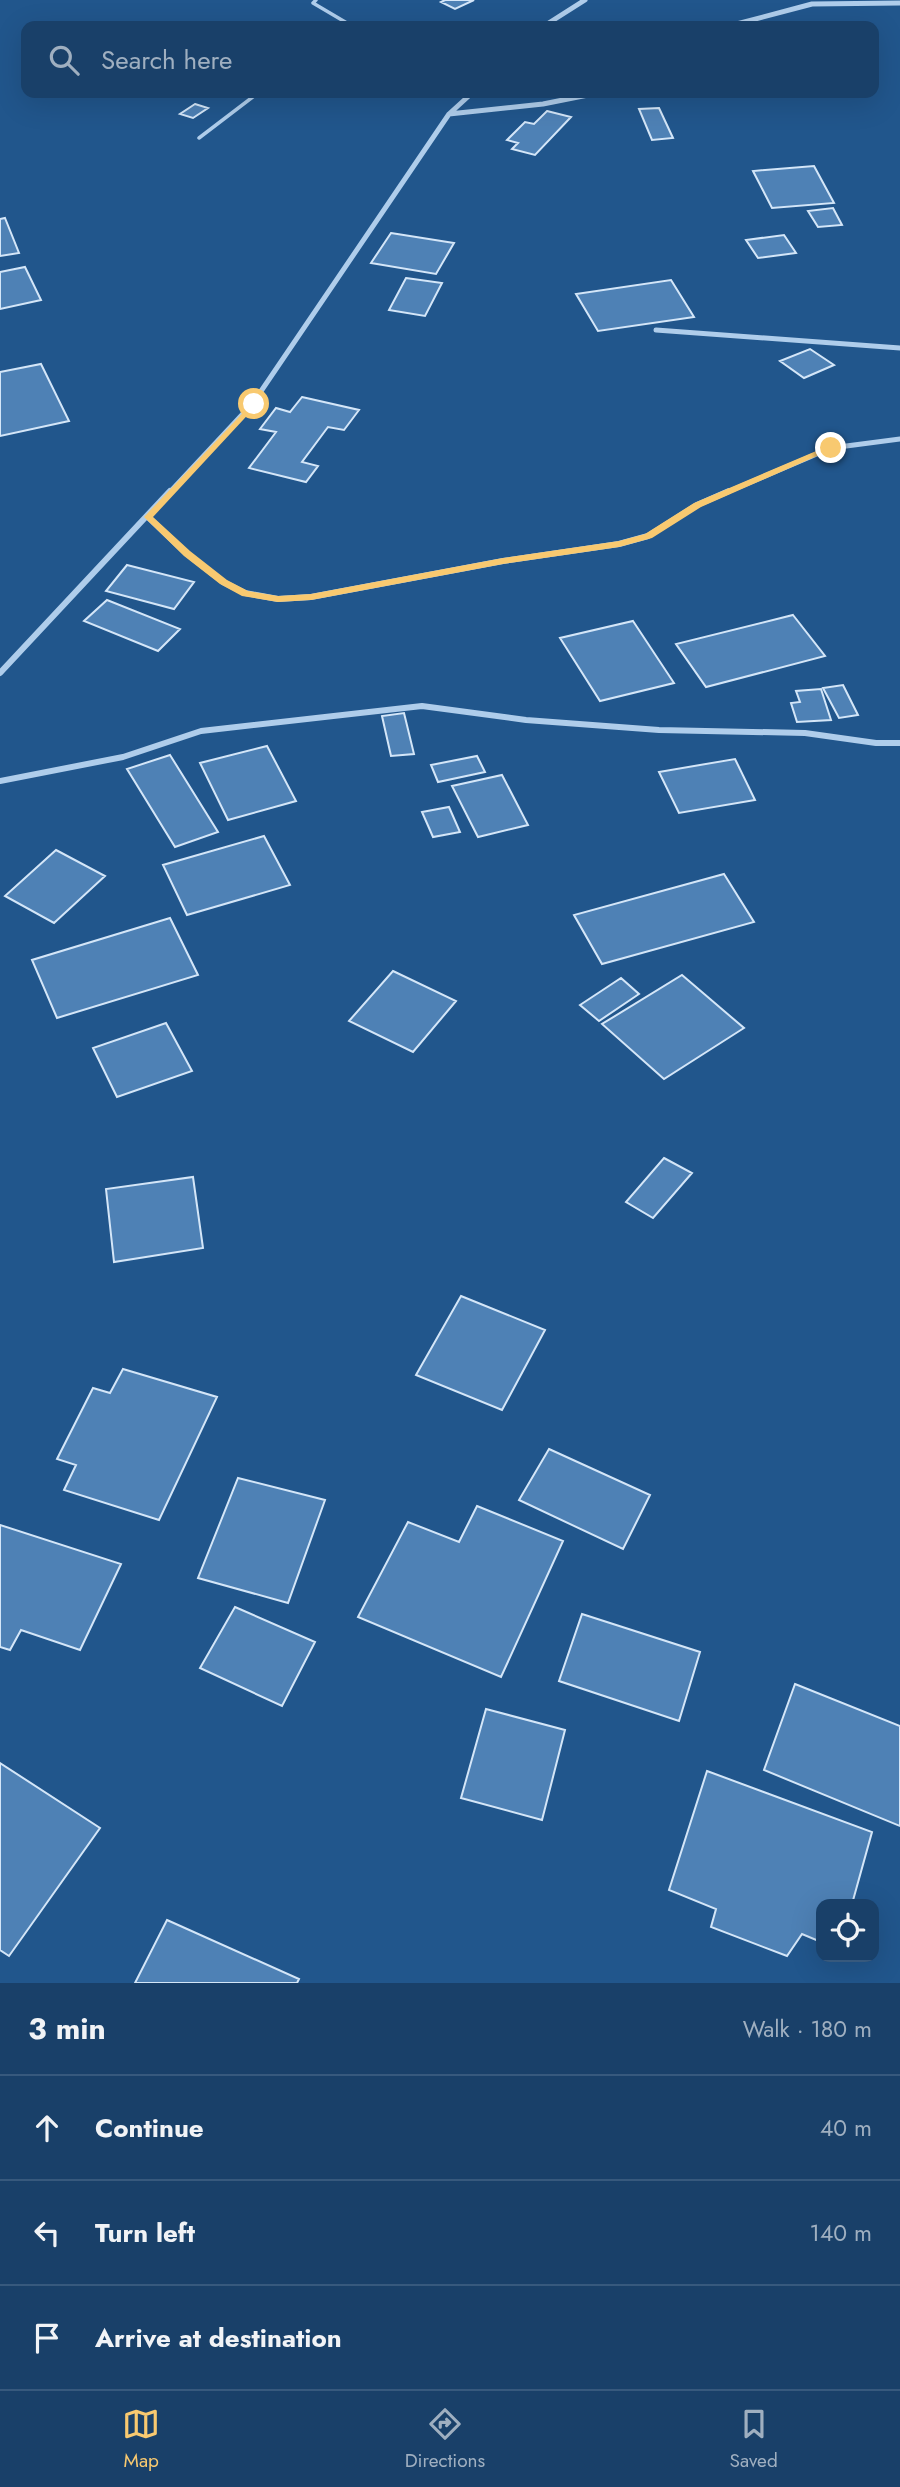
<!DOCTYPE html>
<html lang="en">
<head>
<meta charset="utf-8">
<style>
	:root { --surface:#194069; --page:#22476f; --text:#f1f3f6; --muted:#9fafc0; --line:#37597d; --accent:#f8c970 }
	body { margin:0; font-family:Jost,sans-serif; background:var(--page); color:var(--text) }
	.controls { position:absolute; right:21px; bottom:21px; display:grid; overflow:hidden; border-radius:14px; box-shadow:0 7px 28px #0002 }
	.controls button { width:63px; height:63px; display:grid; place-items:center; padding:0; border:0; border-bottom:2px solid var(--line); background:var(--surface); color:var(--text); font:35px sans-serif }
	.stop { position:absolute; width:21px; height:21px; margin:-16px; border:5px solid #f8c970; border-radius:50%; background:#fff }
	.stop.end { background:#f8c970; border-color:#fff; box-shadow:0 2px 7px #0008 }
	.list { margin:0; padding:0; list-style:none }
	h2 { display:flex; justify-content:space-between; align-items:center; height:91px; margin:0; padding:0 28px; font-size:30px }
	h2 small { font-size:23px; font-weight:400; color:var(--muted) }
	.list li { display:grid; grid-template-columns:46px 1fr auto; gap:21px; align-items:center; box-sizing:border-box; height:105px; padding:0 28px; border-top:2px solid var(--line) }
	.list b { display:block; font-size:26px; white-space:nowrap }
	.list em { font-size:23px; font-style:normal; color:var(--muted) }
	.icon { flex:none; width:38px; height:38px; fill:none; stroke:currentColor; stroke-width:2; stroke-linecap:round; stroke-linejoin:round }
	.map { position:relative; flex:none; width:900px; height:1983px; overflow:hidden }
	.search { position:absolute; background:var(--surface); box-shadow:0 7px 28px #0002; left:21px; right:21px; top:21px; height:77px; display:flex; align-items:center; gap:18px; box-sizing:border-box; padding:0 24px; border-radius:14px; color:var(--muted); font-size:26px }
	.sheet { height:406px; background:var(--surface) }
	nav { display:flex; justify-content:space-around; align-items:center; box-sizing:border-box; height:98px; border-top:2px solid var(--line); background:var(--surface); font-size:19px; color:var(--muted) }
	nav a { display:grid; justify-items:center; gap:4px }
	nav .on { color:var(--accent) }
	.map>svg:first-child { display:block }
	.building { fill:#4e81b5; stroke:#d4e6f8; stroke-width:2 }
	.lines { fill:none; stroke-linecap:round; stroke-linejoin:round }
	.service { stroke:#afcdeb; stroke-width:3.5 }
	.minor-far1 { stroke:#afcdeb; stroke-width:5 }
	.minor { stroke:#afcdeb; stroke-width:6 }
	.route { fill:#f8c970 }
</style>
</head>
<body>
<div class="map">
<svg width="900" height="1983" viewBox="0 0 900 1983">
	<rect width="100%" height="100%" fill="#21568c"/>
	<!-- building -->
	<path class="building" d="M445,0H474L455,9L441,2Z
		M195,104L208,108L193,118L180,114Z
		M659,108L673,138L652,140L639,109Z
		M547,111L571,117L535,155L512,149L518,143L507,140L525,122L534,124Z
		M814,166L834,203L772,208L753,171Z
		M833,208L842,225L818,227L808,211Z
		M5,218L19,253L0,256V219Z
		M391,233L454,243L436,274L371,263Z
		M784,235L796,253L758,258L746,240Z
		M25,267L41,300L0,309V272Z
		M406,278L442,283L425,316L389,310Z
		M671,280L694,317L598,331L576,294Z
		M810,349L834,365L804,378L780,361Z
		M41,364L69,421L0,436V372Z
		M302,397L359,410L344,430L328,427L302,462L318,466L306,482L249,468L276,432L260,429L276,408L290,412Z
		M127,565L194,582L174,609L106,591Z
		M107,600L180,629L158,651L84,621Z
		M793,615L825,656L706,687L676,644Z
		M633,621L674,683L600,701L560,638Z
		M843,685L858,715L839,718L823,688Z
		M821,689L831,720L797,722L791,703L800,702L796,691Z
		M404,713L414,754L391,756L382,716Z
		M267,746L296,801L228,820L200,763Z
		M170,755L218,832L175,847L127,769Z
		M477,756L485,772L438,782L431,765Z
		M735,759L755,800L679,813L659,772Z
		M502,775L528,825L478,837L452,786Z
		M449,807L460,832L433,837L422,812Z
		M264,836L290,885L187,915L163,865Z
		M56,850L105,876L54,923L5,896Z
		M724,874L754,922L602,964L574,915Z
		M170,918L198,975L57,1018L32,960Z
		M393,971L456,1001L413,1052L349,1021Z
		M682,975L744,1028L664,1079L602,1024Z
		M621,978L639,994L599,1021L580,1005Z
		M166,1023L192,1071L117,1097L93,1048Z
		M664,1158L692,1173L653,1218L626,1202Z
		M193,1177L203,1248L114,1262L106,1189Z
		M461,1296L545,1330L502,1410L416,1375Z
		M123,1369L217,1397L159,1520L64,1490L76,1465L57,1459L93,1388L110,1393Z
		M549,1449L650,1495L623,1549L519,1500Z
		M238,1478L325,1500L288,1603L198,1578Z
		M477,1506L563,1541L501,1677L358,1617L408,1522L459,1542Z
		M0,1525L121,1564L80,1650L21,1630L10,1650L0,1647Z
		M235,1607L315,1642L282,1706L200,1668Z
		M582,1614L700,1652L679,1721L559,1681Z
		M795,1684L900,1726V1826L764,1770Z
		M486,1709L565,1730L542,1820L461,1798Z
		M0,1763L100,1828L9,1956L0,1950Z
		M707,1771L872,1832L852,1904H821V1942L802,1934L787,1956L711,1927L716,1909L669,1890Z
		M167,1920L299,1979L297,1983H135Z"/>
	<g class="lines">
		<!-- service -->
		<path class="service" d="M316,0L313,3L352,26
			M199,138L258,93"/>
		<!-- minor-far1 -->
		<path class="minor-far1" d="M544,26L585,0
			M729,26L812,4L900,3
			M449,114L543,104L598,93
			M656,330L900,348
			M169,493L253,403L449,114L472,93
			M725,493L831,448L900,439"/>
		<!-- minor -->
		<path class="minor" d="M148,517L187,554L223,582L245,593L278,599L311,597L503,561L619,544L648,536L697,505L729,491
			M0,673L170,491
			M0,781L123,757L201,731L422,706L526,720L659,730L805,733L876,743H900"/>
	</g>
	<!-- route -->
	<path class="route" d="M254,401L258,404L257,405L153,517L190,551L227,580L248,591L278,596L311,594L503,558L619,541L645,534L694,503L828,446L835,448L701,507L652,538L619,547L503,564L311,600L278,602L242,596L220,584L184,556L144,517Z"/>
</svg>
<div class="controls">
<button><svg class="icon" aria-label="locate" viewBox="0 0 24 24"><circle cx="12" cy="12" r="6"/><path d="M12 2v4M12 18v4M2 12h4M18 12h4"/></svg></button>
</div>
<div class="stop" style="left:254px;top:404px"></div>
<div class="stop end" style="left:831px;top:448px"></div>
<div class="search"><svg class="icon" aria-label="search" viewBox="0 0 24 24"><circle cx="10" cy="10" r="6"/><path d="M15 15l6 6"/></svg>Search here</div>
</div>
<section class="sheet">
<h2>3 min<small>Walk · 180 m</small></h2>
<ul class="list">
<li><svg class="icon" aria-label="ahead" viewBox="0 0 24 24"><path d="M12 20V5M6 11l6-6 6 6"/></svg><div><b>Continue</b></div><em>40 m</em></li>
<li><svg class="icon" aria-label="left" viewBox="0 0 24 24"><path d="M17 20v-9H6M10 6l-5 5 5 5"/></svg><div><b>Turn left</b></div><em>140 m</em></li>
<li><svg class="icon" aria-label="arrive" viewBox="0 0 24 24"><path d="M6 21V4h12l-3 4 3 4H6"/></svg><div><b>Arrive at destination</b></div></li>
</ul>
</section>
<nav>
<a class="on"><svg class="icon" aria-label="map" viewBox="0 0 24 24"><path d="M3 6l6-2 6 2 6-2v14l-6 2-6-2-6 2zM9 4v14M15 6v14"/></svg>Map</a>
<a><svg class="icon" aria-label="directions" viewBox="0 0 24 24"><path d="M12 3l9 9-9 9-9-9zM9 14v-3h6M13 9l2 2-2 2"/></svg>Directions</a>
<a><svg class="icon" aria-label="saved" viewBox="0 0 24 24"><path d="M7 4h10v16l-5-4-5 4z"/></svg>Saved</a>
</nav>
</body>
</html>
